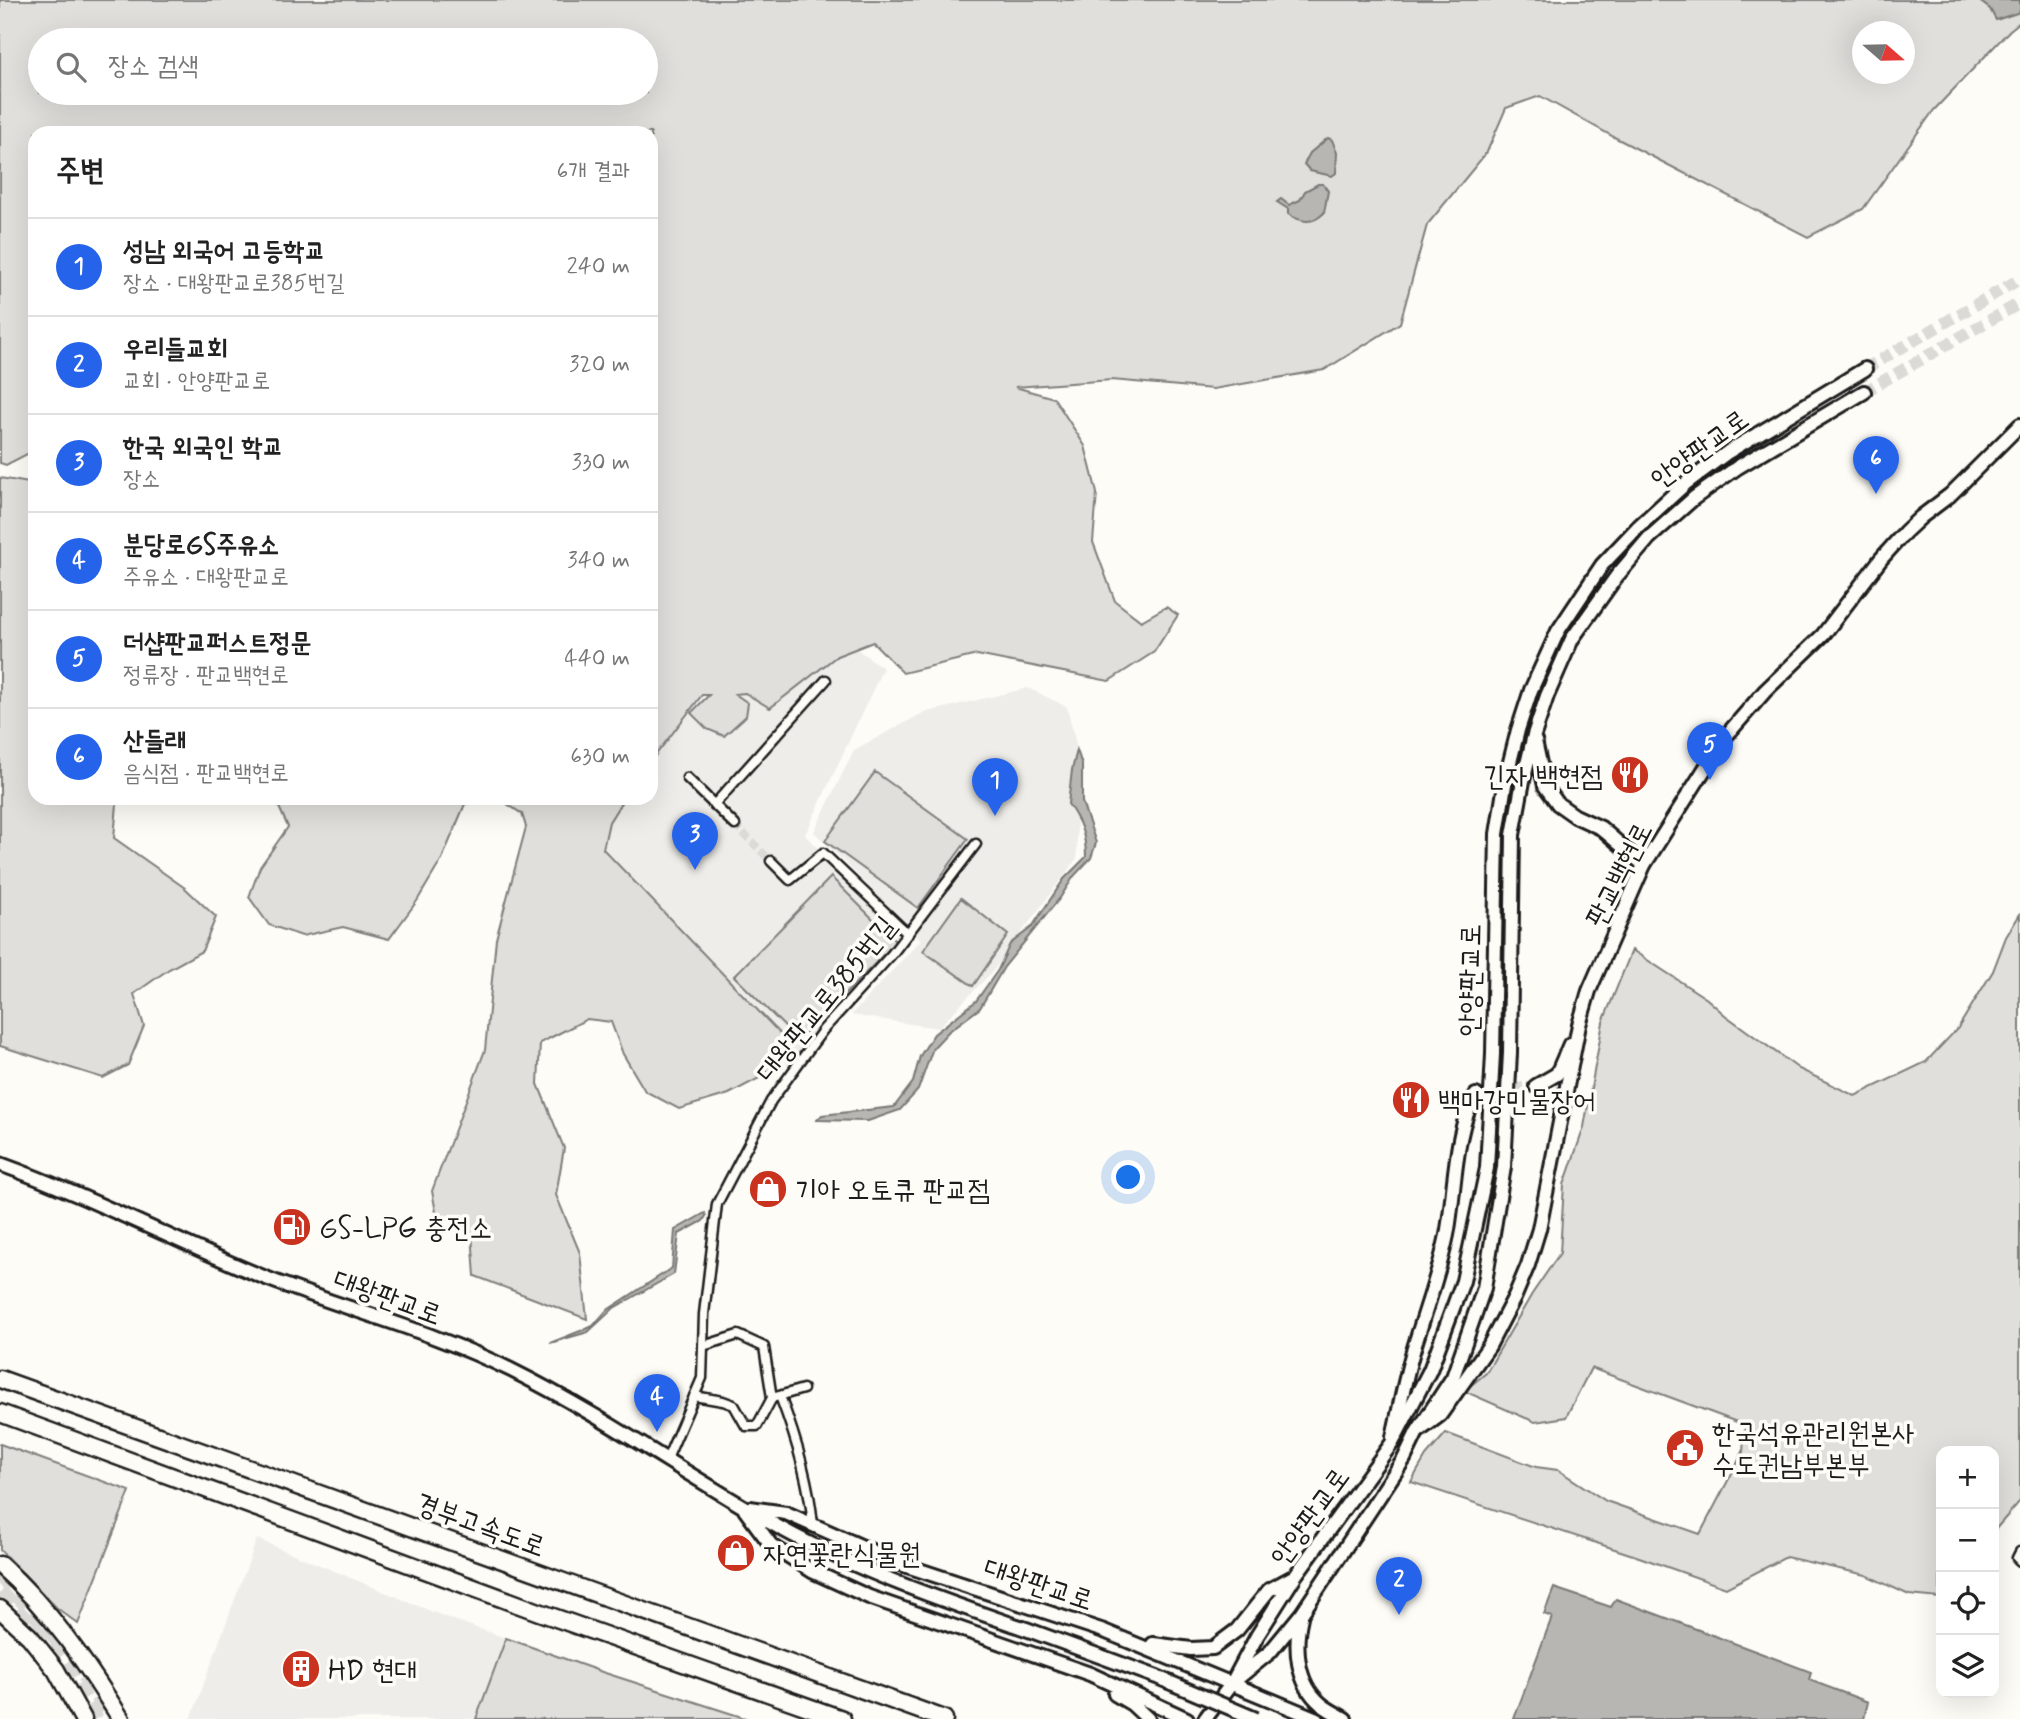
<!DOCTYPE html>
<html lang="ko">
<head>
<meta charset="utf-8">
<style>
	:root { --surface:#fff; --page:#f2f2f2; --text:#222; --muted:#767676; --line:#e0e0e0; --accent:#2563eb }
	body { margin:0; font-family:Mynerve,"Poor Story",sans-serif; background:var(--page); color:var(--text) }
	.controls { position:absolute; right:21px; bottom:21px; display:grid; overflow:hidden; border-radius:14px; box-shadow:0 7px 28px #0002 }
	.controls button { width:63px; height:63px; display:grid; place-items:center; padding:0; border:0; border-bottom:2px solid var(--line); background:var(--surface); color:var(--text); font:35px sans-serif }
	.compass { position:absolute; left:1852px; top:21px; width:63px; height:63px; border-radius:50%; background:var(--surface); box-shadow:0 7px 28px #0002; rotate:110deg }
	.you { position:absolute; left:1129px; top:1178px; width:24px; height:24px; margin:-18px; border:5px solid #fff; border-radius:50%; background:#1a73e8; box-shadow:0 0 0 10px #1a73e833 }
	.badge { display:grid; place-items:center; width:46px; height:46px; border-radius:50%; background:var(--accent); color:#fff; font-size:23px; font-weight:700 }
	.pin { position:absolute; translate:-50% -58px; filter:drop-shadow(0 2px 4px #0008) }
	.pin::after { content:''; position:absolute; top:37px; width:24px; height:21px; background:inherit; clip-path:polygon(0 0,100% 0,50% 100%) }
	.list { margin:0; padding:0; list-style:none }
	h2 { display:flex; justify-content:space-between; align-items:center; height:91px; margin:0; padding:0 28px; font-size:30px }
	h2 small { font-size:23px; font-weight:400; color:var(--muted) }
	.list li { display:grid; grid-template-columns:46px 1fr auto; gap:21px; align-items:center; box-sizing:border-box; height:98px; padding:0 28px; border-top:2px solid var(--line) }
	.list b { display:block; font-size:26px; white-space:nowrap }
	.list p { margin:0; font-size:23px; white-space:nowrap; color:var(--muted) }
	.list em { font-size:23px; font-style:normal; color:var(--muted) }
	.icon { flex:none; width:38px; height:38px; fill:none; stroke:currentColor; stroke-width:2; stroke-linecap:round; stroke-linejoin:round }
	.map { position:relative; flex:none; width:2020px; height:1719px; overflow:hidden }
	.search { position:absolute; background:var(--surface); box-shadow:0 7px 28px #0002; left:28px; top:28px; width:630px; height:77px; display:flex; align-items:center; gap:18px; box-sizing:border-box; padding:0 24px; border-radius:38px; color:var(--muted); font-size:26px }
	.panel { position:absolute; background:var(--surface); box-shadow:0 7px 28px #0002; left:28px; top:126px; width:630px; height:679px; border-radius:21px }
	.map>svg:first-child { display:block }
	.built { fill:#eeede9 }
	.green { fill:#e0dfdb; stroke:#7e7e7c; stroke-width:2; fill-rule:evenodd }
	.water { fill:#b7b6b2; stroke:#797876; stroke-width:2 }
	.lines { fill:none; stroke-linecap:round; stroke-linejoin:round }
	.street-tunnel { stroke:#dbdad6; stroke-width:8; stroke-dasharray:8 4; stroke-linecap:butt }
	.secondary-tunnel { stroke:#dbdad6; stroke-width:12; stroke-dasharray:12 6; stroke-linecap:butt }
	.primary-tunnel { stroke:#dbdad6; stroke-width:12; stroke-dasharray:12 6; stroke-linecap:butt }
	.highway-tunnel { stroke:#dbdad6; stroke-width:16; stroke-dasharray:16 8; stroke-linecap:butt }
	.street-casing { stroke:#1c1c1c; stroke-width:13 }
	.secondary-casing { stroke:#1c1c1c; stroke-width:18 }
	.primary-casing { stroke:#1c1c1c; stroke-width:18 }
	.highway-casing { stroke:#1c1c1c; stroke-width:21 }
	.street { stroke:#fdfcf7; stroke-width:8 }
	.secondary { stroke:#fdfcf7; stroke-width:12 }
	.primary { stroke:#fdfcf7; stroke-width:12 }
	.highway { stroke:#fdfcf7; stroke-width:16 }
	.primary-bridge-casing { stroke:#1c1c1c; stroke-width:18; stroke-linecap:butt }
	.primary-bridge { stroke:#fdfcf7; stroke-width:12 }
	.labels { text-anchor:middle; stroke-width:7; stroke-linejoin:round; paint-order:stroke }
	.street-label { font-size:28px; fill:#1c1c1c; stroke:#fdfcf7 }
	.poi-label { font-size:28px; fill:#1c1c1c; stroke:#fdfcf7; text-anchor:start }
</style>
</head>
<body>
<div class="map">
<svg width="2020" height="1719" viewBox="0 0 2020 1719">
	<rect width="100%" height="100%" fill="#fdfcf7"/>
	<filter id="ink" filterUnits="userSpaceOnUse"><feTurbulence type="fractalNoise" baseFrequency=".0143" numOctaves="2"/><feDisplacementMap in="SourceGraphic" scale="14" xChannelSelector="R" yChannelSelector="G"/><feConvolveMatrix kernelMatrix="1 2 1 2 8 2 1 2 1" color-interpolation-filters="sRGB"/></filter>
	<g filter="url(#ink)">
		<!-- built -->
		<path class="built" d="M847,642L883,668L805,835L902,936L793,1070L564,844L607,798H651V751L699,699Z
			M1028,688L1067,707L1076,744L1077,858L993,971L938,1028L851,1015L921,940L908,925L814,832L854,750L923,713Z
			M257,1539L445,1617L506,1638L476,1719H191Z"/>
		<!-- green -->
		<path class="green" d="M0,0H2020V22L2010,30L1934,110L1863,209L1808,237L1614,137L1540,96L1506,108L1487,152L1427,225L1400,323L1324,370L1213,389L1112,380L1015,387L1054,398L1085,446L1097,493L1093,542L1115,601L1141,621L1166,607L1178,615L1154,652L1109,681L977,655L903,673L873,642L837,656L770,708L745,693L735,694L748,703L746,716L724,736L707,729L691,713L709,695H702L651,761V133H35V450L6,465L0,463ZM1862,32H1904V74H1862ZM40,40H646V93H40Z
			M0,478L35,484V798H129L117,804L114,838L185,888L216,917L202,951L169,969L134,994L144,1026L128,1065L103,1078L0,1046Z
			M875,772L968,839L918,908L825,841Z
			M261,798H624L609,822L603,849L791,1045L765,1075L729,1094L679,1109L645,1091L623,1054L611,1022L587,1019L540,1043L538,1084L564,1148L556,1195L580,1253L587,1319L475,1276L472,1233L436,1212L432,1191L485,1050L496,939L526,827L522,814L498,798L465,804L442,859L417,901L389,939L343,927L302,936L269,925L249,897L260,867L288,827L279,807Z
			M831,877L896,942L799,1041L734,976Z
			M961,898L1008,935L973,986L923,951Z
			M2020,914V1501L1994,1531V1451H1941L1940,1598L1909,1595L1866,1575L1786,1557L1726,1588L1642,1558L1411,1482L1426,1456L1446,1433L1536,1467L1558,1470L1606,1501L1700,1534L1743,1452L1745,1425L1591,1368L1566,1417L1535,1422L1464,1391L1486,1373L1532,1294L1560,1253L1564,1185L1584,1127L1603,1022L1632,950L1707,999L1725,1015L1799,1069L1855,1096L1926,1062L1958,1028L1993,971L2006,937Z
			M0,1444L130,1491L78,1624L57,1608L0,1550Z
			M506,1638L602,1672L748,1719H476Z"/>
		<!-- water -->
		<path class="water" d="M1978,0H2020V12L1996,20L1990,9Z
			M1328,138L1332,140L1337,153L1336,173L1332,176L1310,171L1304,164L1310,153Z
			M1318,184H1323L1328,191L1324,213C1312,225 1301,222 1288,214V209L1277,202L1281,199L1289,205L1300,200L1305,191Z
			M1077,750L1082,765V802L1096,843L1091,858L1074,876L1060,898L1004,967L980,1008L948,1032L933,1048L918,1090L900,1110L868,1121L817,1120L822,1115L894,1107L913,1082L920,1056L934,1034L976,1001L998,970L1010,944L1032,927L1064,879L1086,857C1086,835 1080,821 1068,804L1072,770Z
			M705,1213L706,1216L703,1221L679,1234L674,1274L614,1308L588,1332L550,1343L593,1326L606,1311L672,1268L675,1230Z
			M1554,1588L1611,1607L1616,1599L1811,1672L1809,1680L1868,1702L1864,1719H1514L1552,1617L1544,1614Z"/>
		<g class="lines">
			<!-- street-tunnel -->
			<path class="street-tunnel" d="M735,825L771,861"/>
			<!-- secondary-tunnel -->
			<path class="secondary-tunnel" d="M1476,1095L1536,1086"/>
			<!-- primary-tunnel -->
			<path class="primary-tunnel" d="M1865,369L2020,279
				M1864,392L2020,303"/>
			<!-- highway-tunnel -->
			<path class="highway-tunnel" d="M0,1575L64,1647
				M0,1593L38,1633L69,1670L96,1719
				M85,1676L111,1719"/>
			<!-- street casing -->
			<g class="street-casing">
				<path id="street" d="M687,778L735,825
					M714,805L826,680
					M771,861L790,880L823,853L908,934
					M703,1346L738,1335L764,1347L772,1398
					M694,1396L723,1401L734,1405L746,1426H757L772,1398L803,1389
					M780,1396C796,1438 809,1480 813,1525
					M667,1459L702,1378L704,1314L717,1204L771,1101L823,1030L892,954L976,844
					M2020,1552L2017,1558L2020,1561"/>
			</g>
			<!-- secondary casing -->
			<g class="secondary-casing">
				<path id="secondary" d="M1536,1086L1557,1074L1570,1044
					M1420,1430L1440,1415L1489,1346L1515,1296L1528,1265L1539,1229L1579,1025L1589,991L1644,865L1725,737L1765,691L1823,635L1881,559L1905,532L1921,517L1950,495L2020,425
					M1393,1437C1400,1407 1405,1377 1414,1348C1425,1311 1439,1274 1447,1235C1455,1195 1454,1128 1476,1095"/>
			</g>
			<!-- primary casing -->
			<g class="primary-casing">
				<path id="primary" d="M1535,741L1545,786L1558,804L1575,816L1601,828L1644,865
					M0,1164C91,1197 177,1242 266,1278C347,1310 433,1331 511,1370C604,1416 689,1477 780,1528C858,1571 941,1600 1026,1629
					M750,1508L786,1513L901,1564L1104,1631L1317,1719
					M745,1510L771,1545L812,1571L869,1597L1090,1674L1187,1719
					M1301,1617C1294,1646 1296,1683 1321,1704C1328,1710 1337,1714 1345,1719
					M1153,1644L1191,1649L1213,1648L1237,1630L1269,1590L1295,1576
					M1238,1678L1270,1652L1302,1613L1404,1459L1417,1432L1453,1377L1484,1288L1504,1167L1510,1053L1513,835L1523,781L1534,735L1547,696L1572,639L1616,577L1649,538L1694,498L1738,467L1864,392
					M1115,1694L1132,1704L1148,1719
					M1205,1719L1232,1683L1257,1636L1295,1576L1392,1443L1430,1370L1463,1281L1487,1168L1493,1054L1497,834L1506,778L1518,730L1531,690L1558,631L1602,565L1637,528L1685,484L1728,452L1865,369"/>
			</g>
			<!-- highway casing -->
			<g class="highway-casing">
				<path id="highway" d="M0,1379L944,1719
					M0,1413L539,1612L842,1719
					M0,1565C50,1609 86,1663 121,1719
					M0,1609L30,1637L56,1670L83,1719"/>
			</g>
			<!-- street -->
			<use href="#street" class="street"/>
			<!-- secondary -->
			<use href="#secondary" class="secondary"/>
			<!-- primary -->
			<use href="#primary" class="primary"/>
			<!-- highway -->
			<use href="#highway" class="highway"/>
			<!-- primary-bridge casing -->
			<g class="primary-bridge-casing">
				<path id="primary-bridge" d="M1026,1629L1157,1677L1256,1719"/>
			</g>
			<!-- primary-bridge -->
			<use href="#primary-bridge" class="primary-bridge"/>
		</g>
	</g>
	<!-- icons -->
	<defs>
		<g id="restaurant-disc" transform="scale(2.0125)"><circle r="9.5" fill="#c8321e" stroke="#fdfcf7"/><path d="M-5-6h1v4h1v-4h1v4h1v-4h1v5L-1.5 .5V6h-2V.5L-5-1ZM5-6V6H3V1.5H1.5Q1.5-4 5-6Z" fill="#fff"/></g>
		<g id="shop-disc" transform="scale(2.0125)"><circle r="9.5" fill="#c8321e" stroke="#fdfcf7"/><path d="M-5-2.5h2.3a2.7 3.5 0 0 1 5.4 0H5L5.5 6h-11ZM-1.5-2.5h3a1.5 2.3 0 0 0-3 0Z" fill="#fff"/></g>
		<g id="fuel-disc" transform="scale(2.0125)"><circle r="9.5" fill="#c8321e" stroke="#fdfcf7"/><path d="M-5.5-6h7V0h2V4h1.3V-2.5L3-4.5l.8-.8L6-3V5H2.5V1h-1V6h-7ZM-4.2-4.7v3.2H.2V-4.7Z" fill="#fff"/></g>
		<g id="civic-disc" transform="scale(2.0125)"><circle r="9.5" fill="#c8321e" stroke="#fdfcf7"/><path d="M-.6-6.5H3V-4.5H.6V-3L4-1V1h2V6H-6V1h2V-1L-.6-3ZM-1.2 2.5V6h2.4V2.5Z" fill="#fff"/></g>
		<g id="building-disc" transform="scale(2.0125)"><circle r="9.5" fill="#c8321e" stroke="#fdfcf7"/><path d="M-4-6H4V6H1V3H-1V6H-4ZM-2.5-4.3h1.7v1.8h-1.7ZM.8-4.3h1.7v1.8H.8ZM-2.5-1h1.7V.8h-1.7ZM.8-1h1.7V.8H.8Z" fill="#fff"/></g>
	</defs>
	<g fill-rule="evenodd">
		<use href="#restaurant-disc" x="1630" y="775"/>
		<use href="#restaurant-disc" x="1411" y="1100"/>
		<use href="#shop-disc" x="768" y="1189"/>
		<use href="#fuel-disc" x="292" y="1227"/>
		<use href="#civic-disc" x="1685" y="1448"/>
		<use href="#shop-disc" x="736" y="1553"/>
		<use href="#building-disc" x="301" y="1669"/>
	</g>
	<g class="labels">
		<!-- street labels -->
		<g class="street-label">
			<text transform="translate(1699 448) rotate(-36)" y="10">안양판교로</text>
			<text transform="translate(1618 874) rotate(-63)" y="10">판교백현로</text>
			<text transform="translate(1469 980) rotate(-89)" y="10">안양판교로</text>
			<text transform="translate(825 998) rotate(-51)" y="10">대왕판교로385번길</text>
			<text transform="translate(388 1296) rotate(20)" y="10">대왕판교로</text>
			<text transform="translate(1309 1516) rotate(-54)" y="10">안양판교로</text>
			<text transform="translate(481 1524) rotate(20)" y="10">경부고속도로</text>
			<text transform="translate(1039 1583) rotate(18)" y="10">대왕판교로</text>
		</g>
		<!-- poi labels -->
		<g class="poi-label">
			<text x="1603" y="785" text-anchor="end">긴자 백현점</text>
			<text x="1438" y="1110">백마강민물장어</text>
			<text x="795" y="1199">기아 오토큐 판교점</text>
			<text x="319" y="1237">GS-LPG 충전소</text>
			<text x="1712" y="1442">한국석유관리원본사<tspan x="1712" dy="32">수도권남부본부</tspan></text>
			<text x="763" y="1563">자연꽃란식물원</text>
			<text x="328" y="1679">HD 현대</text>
		</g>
	</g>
</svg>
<div class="controls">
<button>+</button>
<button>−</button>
<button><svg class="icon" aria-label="locate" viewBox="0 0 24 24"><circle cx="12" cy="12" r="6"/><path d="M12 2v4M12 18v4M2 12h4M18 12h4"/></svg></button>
<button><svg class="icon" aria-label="layers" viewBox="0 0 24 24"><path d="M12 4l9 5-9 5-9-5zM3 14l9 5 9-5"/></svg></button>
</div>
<svg class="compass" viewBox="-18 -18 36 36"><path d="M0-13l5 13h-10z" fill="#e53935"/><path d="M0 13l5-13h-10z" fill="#767676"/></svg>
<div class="you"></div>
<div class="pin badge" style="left:995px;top:816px">1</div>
<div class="pin badge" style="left:1399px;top:1615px">2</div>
<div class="pin badge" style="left:695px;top:870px">3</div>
<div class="pin badge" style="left:657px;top:1432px">4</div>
<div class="pin badge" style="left:1710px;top:780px">5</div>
<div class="pin badge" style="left:1876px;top:494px">6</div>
<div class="search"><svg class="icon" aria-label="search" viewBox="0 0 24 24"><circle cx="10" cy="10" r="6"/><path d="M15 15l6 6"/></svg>장소 검색</div>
<section class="panel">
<h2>주변<small>6개 결과</small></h2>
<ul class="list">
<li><span class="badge">1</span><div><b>성남 외국어 고등학교</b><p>장소 · 대왕판교로385번길</p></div><em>240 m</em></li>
<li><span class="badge">2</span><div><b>우리들교회</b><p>교회 · 안양판교로</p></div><em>320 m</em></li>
<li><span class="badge">3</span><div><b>한국 외국인 학교</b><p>장소</p></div><em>330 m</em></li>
<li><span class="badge">4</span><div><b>분당로GS주유소</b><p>주유소 · 대왕판교로</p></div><em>340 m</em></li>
<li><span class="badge">5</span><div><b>더샵판교퍼스트정문</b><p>정류장 · 판교백현로</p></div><em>440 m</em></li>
<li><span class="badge">6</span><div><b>산들래</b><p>음식점 · 판교백현로</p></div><em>630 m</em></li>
</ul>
</section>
</div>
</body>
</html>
